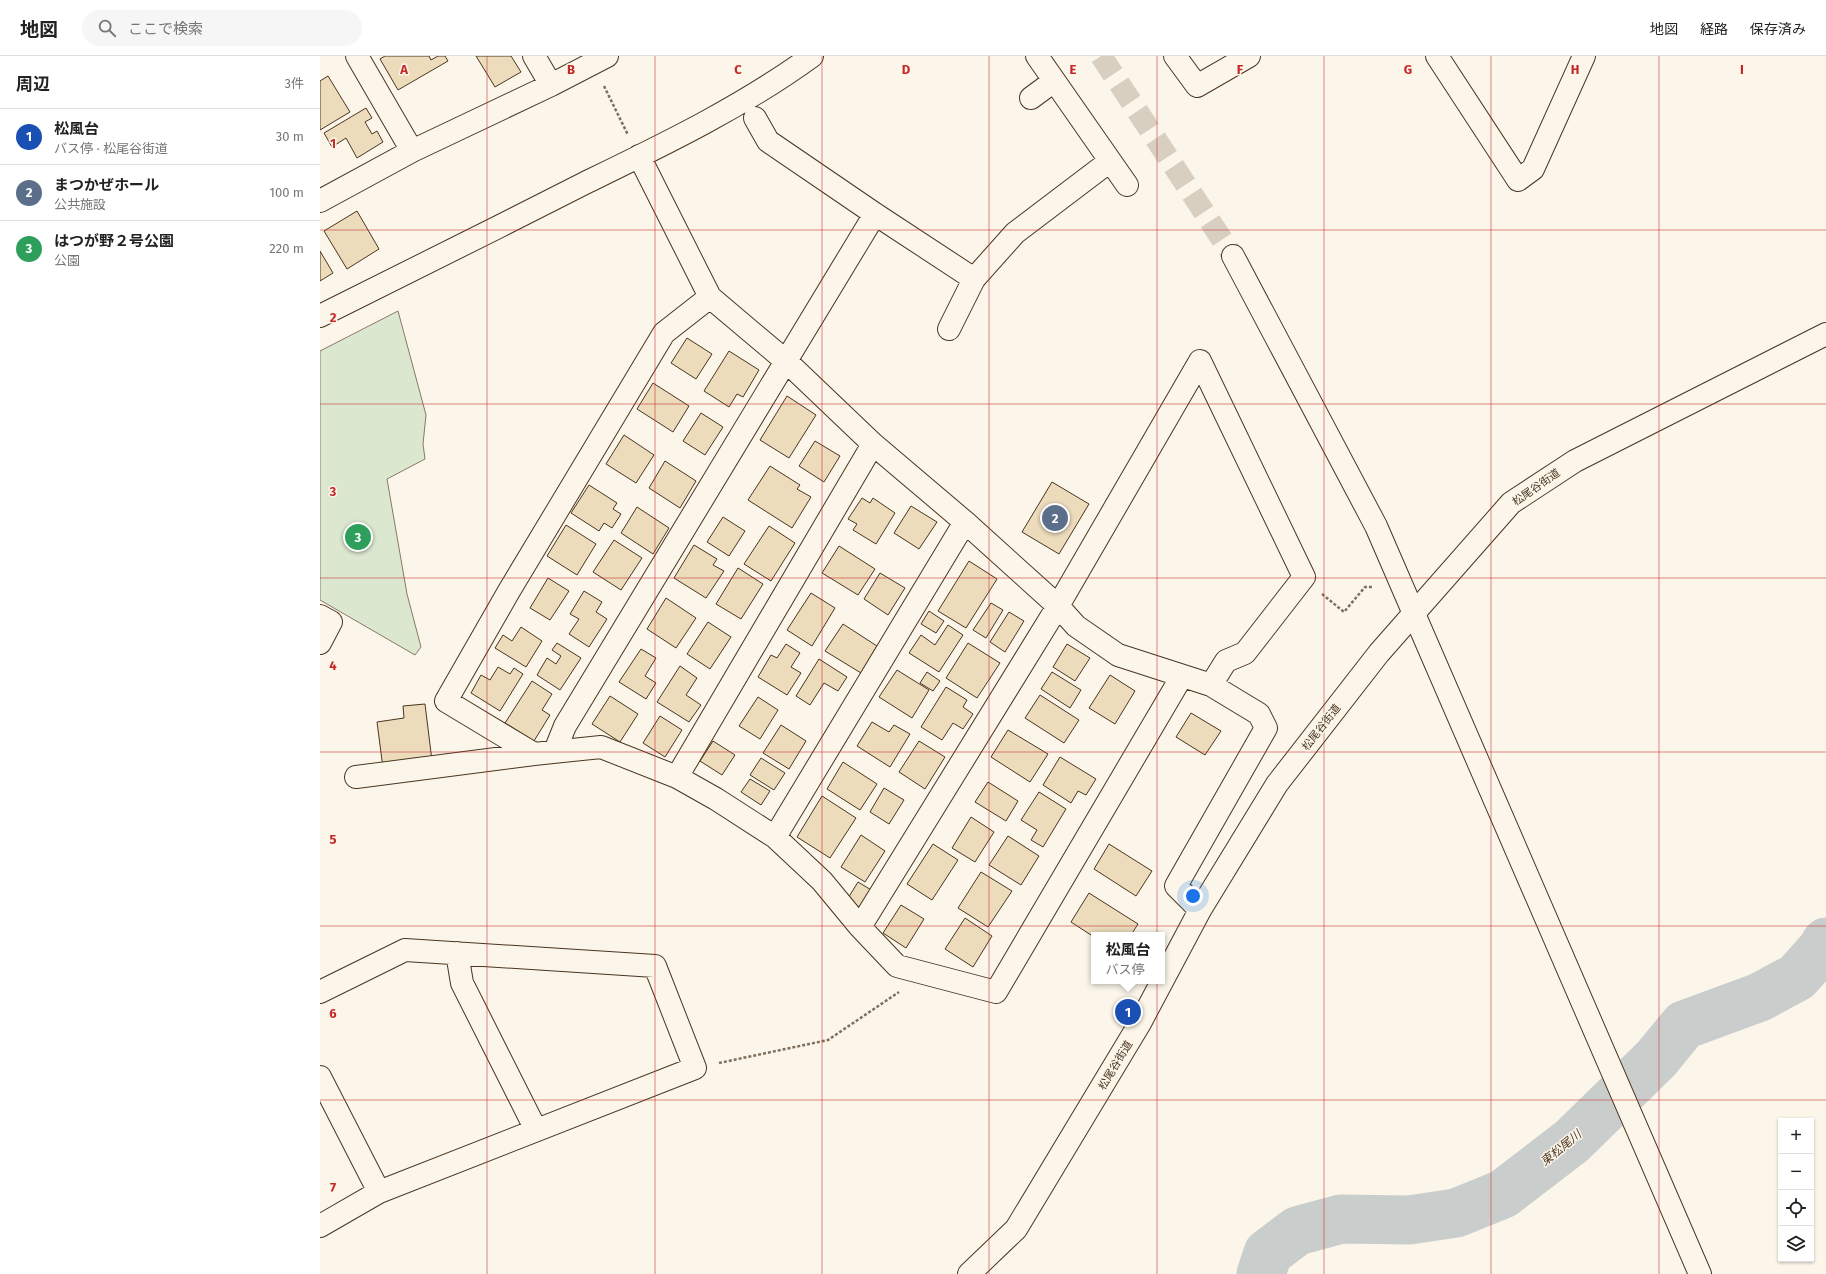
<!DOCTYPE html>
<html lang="ja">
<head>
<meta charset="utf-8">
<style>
	:root { --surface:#fff; --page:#f6f6f6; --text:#222; --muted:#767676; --line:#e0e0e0; --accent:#0b8043 }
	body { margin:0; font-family:"Fira Sans","Noto Sans JP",sans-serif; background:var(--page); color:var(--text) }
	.controls { position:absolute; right:12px; bottom:12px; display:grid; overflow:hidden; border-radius:0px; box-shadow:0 1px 3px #0004 }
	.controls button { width:36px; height:36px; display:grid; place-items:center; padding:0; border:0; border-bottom:1px solid var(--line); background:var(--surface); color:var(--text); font:20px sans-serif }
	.you { position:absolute; left:873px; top:840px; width:14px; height:14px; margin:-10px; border:3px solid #fff; border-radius:50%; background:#1a73e8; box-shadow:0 0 0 6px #1a73e833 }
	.badge { display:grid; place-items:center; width:26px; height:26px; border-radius:50%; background:var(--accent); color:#fff; font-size:13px; font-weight:700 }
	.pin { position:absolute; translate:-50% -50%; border:2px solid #fff; box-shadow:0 1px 4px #0006 }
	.popup { position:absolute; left:771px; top:876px; width:74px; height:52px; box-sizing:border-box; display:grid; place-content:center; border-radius:0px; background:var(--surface); filter:drop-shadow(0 1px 3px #0005); font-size:13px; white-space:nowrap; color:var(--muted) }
	.popup b { font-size:15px; color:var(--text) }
	.popup::after { content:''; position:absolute; left:50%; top:100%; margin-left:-8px; border:8px solid transparent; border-top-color:var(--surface) }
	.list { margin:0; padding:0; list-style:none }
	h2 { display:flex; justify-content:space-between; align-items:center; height:52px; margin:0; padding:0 16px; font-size:17px }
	h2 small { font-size:13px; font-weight:400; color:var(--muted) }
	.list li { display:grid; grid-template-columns:26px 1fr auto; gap:12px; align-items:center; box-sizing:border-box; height:56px; padding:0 16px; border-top:1px solid var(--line) }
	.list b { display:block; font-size:15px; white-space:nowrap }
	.list p { margin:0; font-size:13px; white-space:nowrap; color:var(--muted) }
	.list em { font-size:13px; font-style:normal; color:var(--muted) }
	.icon { flex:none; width:22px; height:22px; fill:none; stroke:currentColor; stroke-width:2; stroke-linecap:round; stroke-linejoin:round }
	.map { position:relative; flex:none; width:1506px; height:1218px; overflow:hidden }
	header { display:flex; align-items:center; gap:24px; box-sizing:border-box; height:56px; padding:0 20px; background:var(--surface); border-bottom:1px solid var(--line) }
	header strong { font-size:19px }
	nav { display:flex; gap:22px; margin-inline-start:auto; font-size:14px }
	.search { width:280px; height:36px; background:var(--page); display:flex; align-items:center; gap:10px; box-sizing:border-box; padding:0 14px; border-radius:22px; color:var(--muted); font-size:15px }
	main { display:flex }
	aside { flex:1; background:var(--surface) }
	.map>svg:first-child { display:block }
	.green { fill:#dce7d0; stroke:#887966 }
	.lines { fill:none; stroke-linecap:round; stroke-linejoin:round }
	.river { stroke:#c9cecd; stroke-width:49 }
	.building { fill:#ecdcbc; stroke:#4a3520 }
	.secondary-tunnel { stroke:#d8cfc1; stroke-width:22; stroke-dasharray:22 11; stroke-linecap:butt }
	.street-casing { stroke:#4a3520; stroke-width:24 }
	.secondary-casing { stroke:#4a3520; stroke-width:24 }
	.path { stroke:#7f6f5c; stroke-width:2.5; stroke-dasharray:3 2; stroke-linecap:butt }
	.street { stroke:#fbf6e9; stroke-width:22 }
	.secondary { stroke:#fbf6e9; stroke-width:22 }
	.grid { fill:none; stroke:#c62828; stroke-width:1; stroke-opacity:0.55 }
	.labels { text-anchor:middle; stroke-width:3; stroke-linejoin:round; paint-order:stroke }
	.street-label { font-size:11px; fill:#4a3520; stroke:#fbf6e9 }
	.water-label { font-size:12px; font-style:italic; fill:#4a3520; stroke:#fbf6e9 }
	.grid-label { font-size:13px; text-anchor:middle; font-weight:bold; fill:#c62828; stroke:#fbf6e9; stroke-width:3; stroke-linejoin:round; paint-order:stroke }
</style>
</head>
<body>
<header>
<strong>地図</strong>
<div class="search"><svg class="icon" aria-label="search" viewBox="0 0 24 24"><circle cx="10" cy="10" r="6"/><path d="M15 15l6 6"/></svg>ここで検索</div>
<nav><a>地図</a><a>経路</a><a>保存済み</a></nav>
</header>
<main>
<aside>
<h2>周辺<small>3件</small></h2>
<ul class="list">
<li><span class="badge" style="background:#1a4fb4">1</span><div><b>松風台</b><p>バス停 · 松尾谷街道</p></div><em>30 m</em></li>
<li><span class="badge" style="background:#5c6f8a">2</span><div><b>まつかぜホール</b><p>公共施設</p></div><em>100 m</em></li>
<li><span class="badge" style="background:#2e9e5b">3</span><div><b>はつが野２号公園</b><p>公園</p></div><em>220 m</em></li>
</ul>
</aside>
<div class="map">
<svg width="1506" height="1218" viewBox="0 0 1506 1218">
	<rect width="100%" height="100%" fill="#fbf6e9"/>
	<!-- green -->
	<path class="green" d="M78,255L106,359L103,388L105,403L67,423L87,538L101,591L95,599L0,544V295Z"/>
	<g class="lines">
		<!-- river -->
		<path class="river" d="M941,1218L948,1197L977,1175L1021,1163L1089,1164L1136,1157L1183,1138L1252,1085L1336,1003L1364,969L1440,941L1477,921L1502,893L1506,886"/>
	</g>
	<!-- building -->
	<path class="building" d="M65,0H109L111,4L118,0H125L128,5L78,34L60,3Z
		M156,0H191L201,16L175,31Z
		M8,20L30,56L0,74V25Z
		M46,52L52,62L45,66L52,78L57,75L63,86L37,102L26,82L12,91L4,77Z
		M37,155L59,193L27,213L4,175Z
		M0,195L13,217L0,225Z
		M367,282L392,298L376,323L351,307Z
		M409,295L439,314L423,341L417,338L409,351L384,335Z
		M333,327L369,350L353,376L317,353Z
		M467,340L496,359L469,402L440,384Z
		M381,357L403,371L385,399L363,385Z
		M304,379L334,399L316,427L286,408Z
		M495,385L520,400L504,426L479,410Z
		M345,405L376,425L360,452L329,432Z
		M450,410L480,429L477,433L491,441L472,472L428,444Z
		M732,426L769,448L739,498L702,476Z
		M269,429L297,447L293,453L301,458L292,472L284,467L279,475L251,457Z
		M542,442L550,447L553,442L575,457L556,488L533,474L537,468L528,463Z
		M591,450L617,466L599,493L574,477Z
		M317,451L349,472L333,498L301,477Z
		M403,461L425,475L409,500L387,486Z
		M246,469L276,488L257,519L227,500Z
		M449,470L475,487L451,525L424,508Z
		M294,484L322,502L301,534L273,516Z
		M374,489L397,503L393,509L404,515L386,542L354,522Z
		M519,490L555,513L538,539L502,517Z
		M649,505L677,523L646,572L618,555Z
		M418,512L443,528L421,563L396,548Z
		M560,517L585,532L568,559L544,543Z
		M228,522L249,535L230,564L210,552Z
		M264,535L282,546L276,556L287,563L269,591L249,578L259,563L250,558Z
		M491,537L515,552L492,590L467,574Z
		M346,542L376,562L356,592L327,573Z
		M671,547L683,554L666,582L653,574Z
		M609,555L624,565L616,577L601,568Z
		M689,556L704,565L685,596L670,586Z
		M388,566L411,581L390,613L367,598Z
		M523,568L557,590L541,617L505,595Z
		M628,569L643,579L619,616L589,597L601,579L615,589Z
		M201,571L222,585L206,611L175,592L183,579L192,585Z
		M237,587L261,602L240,634L217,619L227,602L236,608L241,600L232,594Z
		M648,587L680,607L657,642L626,622Z
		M466,588L480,597L471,611L481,617L467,639L438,621L451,599L457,602Z
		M747,588L770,602L755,625L733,611Z
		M321,593L336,602L325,620L336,627L326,643L299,626Z
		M499,603L527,621L518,635L504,627L490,649L476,640Z
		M360,610L377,622L366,639L381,649L369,666L337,646Z
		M178,611L190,618L194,612L203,618L180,655L151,637L161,619L170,624Z
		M577,614L609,634L592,662L559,641Z
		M607,616L620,625L613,635L600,627Z
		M732,616L761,634L750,652L721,633Z
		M790,619L815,635L795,668L769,652Z
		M212,625L232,638L222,654L230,659L214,685L185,667Z
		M626,631L647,644L643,651L653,658L643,673L633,667L622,684L601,671Z
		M720,639L759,664L744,687L705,662Z
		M290,640L318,658L300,686L272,668Z
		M438,641L458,654L440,683L419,670Z
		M105,648L112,705L63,712L57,666L84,662L83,650Z
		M871,657L901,675L885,699L856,681Z
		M340,660L362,674L345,701L323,687Z
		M552,666L569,676L574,669L590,678L570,711L537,690Z
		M461,669L486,685L469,713L443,697Z
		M688,674L728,698L710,726L671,701Z
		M393,685L415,699L402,719L380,705Z
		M599,685L625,701L605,733L579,716Z
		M740,701L776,723L766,739L758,735L751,747L723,729Z
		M441,702L465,717L454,734L430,719Z
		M523,706L557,728L540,754L507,733Z
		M430,723L450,735L441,749L421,736Z
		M668,726L698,745L686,765L655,746Z
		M564,732L584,744L569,768L550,756Z
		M719,736L746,753L723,791L711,784L717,774L701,764Z
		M502,740L536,762L510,802L477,781Z
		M651,761L674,776L655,806L632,792Z
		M541,779L565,795L545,826L521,811Z
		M688,780L719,800L701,829L669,809Z
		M613,788L638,804L612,844L587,828Z
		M789,788L832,815L816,840L774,813Z
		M661,816L692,835L668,871L638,852Z
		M538,826L553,835L540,856L525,847Z
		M769,837L818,868L811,879H774V881L751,866Z
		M581,849L604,863L586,892L563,877Z
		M645,862L672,880L653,911L625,893Z"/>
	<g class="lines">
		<!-- secondary-tunnel -->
		<path class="secondary-tunnel" d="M781,0L913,200"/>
		<!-- street casing -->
		<g class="street-casing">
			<path id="street" d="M37,0L92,95
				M214,0L231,29
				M717,0L807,129
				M855,0L877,30L929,0
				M1117,0L1198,124L1213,113L1264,0
				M711,42L734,25
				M435,62L448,85L555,158L654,223
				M319,100L390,241
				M0,145L92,95L231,29L287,0
				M0,260C88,216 177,172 265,127C343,89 422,51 492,0
				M629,273L654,223L695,177L790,105
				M0,560L11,566L0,587
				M862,620L676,936L577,910L540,871L502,825L455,781L396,743L357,721L281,691L214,698L126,645L189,535L344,277L390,241L467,306L553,388L645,466L738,550L756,570L798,599L891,629L939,658L946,672L856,830L880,854
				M235,695L245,670L555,158
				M36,721L214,698
				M357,721L553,388
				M455,781L645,466
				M540,871L738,550L880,305L984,521L925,597L906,605L891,629
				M137,897L142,927L216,1074
				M0,936L85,894L335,910L375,1012L59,1136L0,1170
				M0,1021L59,1136
				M649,1218L696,1173L820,967L880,854L957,728L1059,597L1191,447L1255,405L1506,278"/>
		</g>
		<!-- secondary casing -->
		<g class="secondary-casing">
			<path id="secondary" d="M913,200L1056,470L1380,1218"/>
		</g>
		<!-- path -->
		<path class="path" d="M284,30L308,79
			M1002,538L1024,556L1045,531H1053
			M399,1007L508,984L579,936"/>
		<!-- street -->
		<use href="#street" class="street"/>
		<!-- secondary -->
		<use href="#secondary" class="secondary"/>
	</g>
	<!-- grid -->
	<path class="grid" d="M167,0V1218M335,0V1218M502,0V1218M669,0V1218M837,0V1218M1004,0V1218M1171,0V1218M1339,0V1218M0,174H1506M0,348H1506M0,522H1506M0,696H1506M0,870H1506M0,1044H1506"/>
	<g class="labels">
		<!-- street labels -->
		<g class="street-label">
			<text transform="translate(1216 431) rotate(-35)" y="4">松尾谷街道</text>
			<text transform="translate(1001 671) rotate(-52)" y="4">松尾谷街道</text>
			<text transform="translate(795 1009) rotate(-59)" y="4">松尾谷街道</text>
		</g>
		<!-- water labels -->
		<g class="water-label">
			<text transform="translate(1241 1092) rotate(-39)" y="4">東松尾川</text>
		</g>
	</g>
	<g class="grid-label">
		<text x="84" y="18">A</text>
		<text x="251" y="18">B</text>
		<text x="418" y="18">C</text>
		<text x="586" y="18">D</text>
		<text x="753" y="18">E</text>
		<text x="920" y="18">F</text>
		<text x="1088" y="18">G</text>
		<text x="1255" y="18">H</text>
		<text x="1422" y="18">I</text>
		<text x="13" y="92">1</text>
		<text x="13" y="266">2</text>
		<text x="13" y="440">3</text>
		<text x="13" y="614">4</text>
		<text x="13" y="788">5</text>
		<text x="13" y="962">6</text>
		<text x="13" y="1136">7</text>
	</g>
</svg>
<div class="controls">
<button>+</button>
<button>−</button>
<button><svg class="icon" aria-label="locate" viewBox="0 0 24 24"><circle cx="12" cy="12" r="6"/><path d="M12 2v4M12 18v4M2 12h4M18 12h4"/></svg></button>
<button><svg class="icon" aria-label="layers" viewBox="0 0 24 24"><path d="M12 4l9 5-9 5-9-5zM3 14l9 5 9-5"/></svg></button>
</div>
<div class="you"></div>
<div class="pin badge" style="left:808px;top:956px;background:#1a4fb4">1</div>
<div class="popup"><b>松風台</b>バス停</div>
<div class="pin badge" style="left:735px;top:462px;background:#5c6f8a">2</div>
<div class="pin badge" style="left:38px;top:481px;background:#2e9e5b">3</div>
</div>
</main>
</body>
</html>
